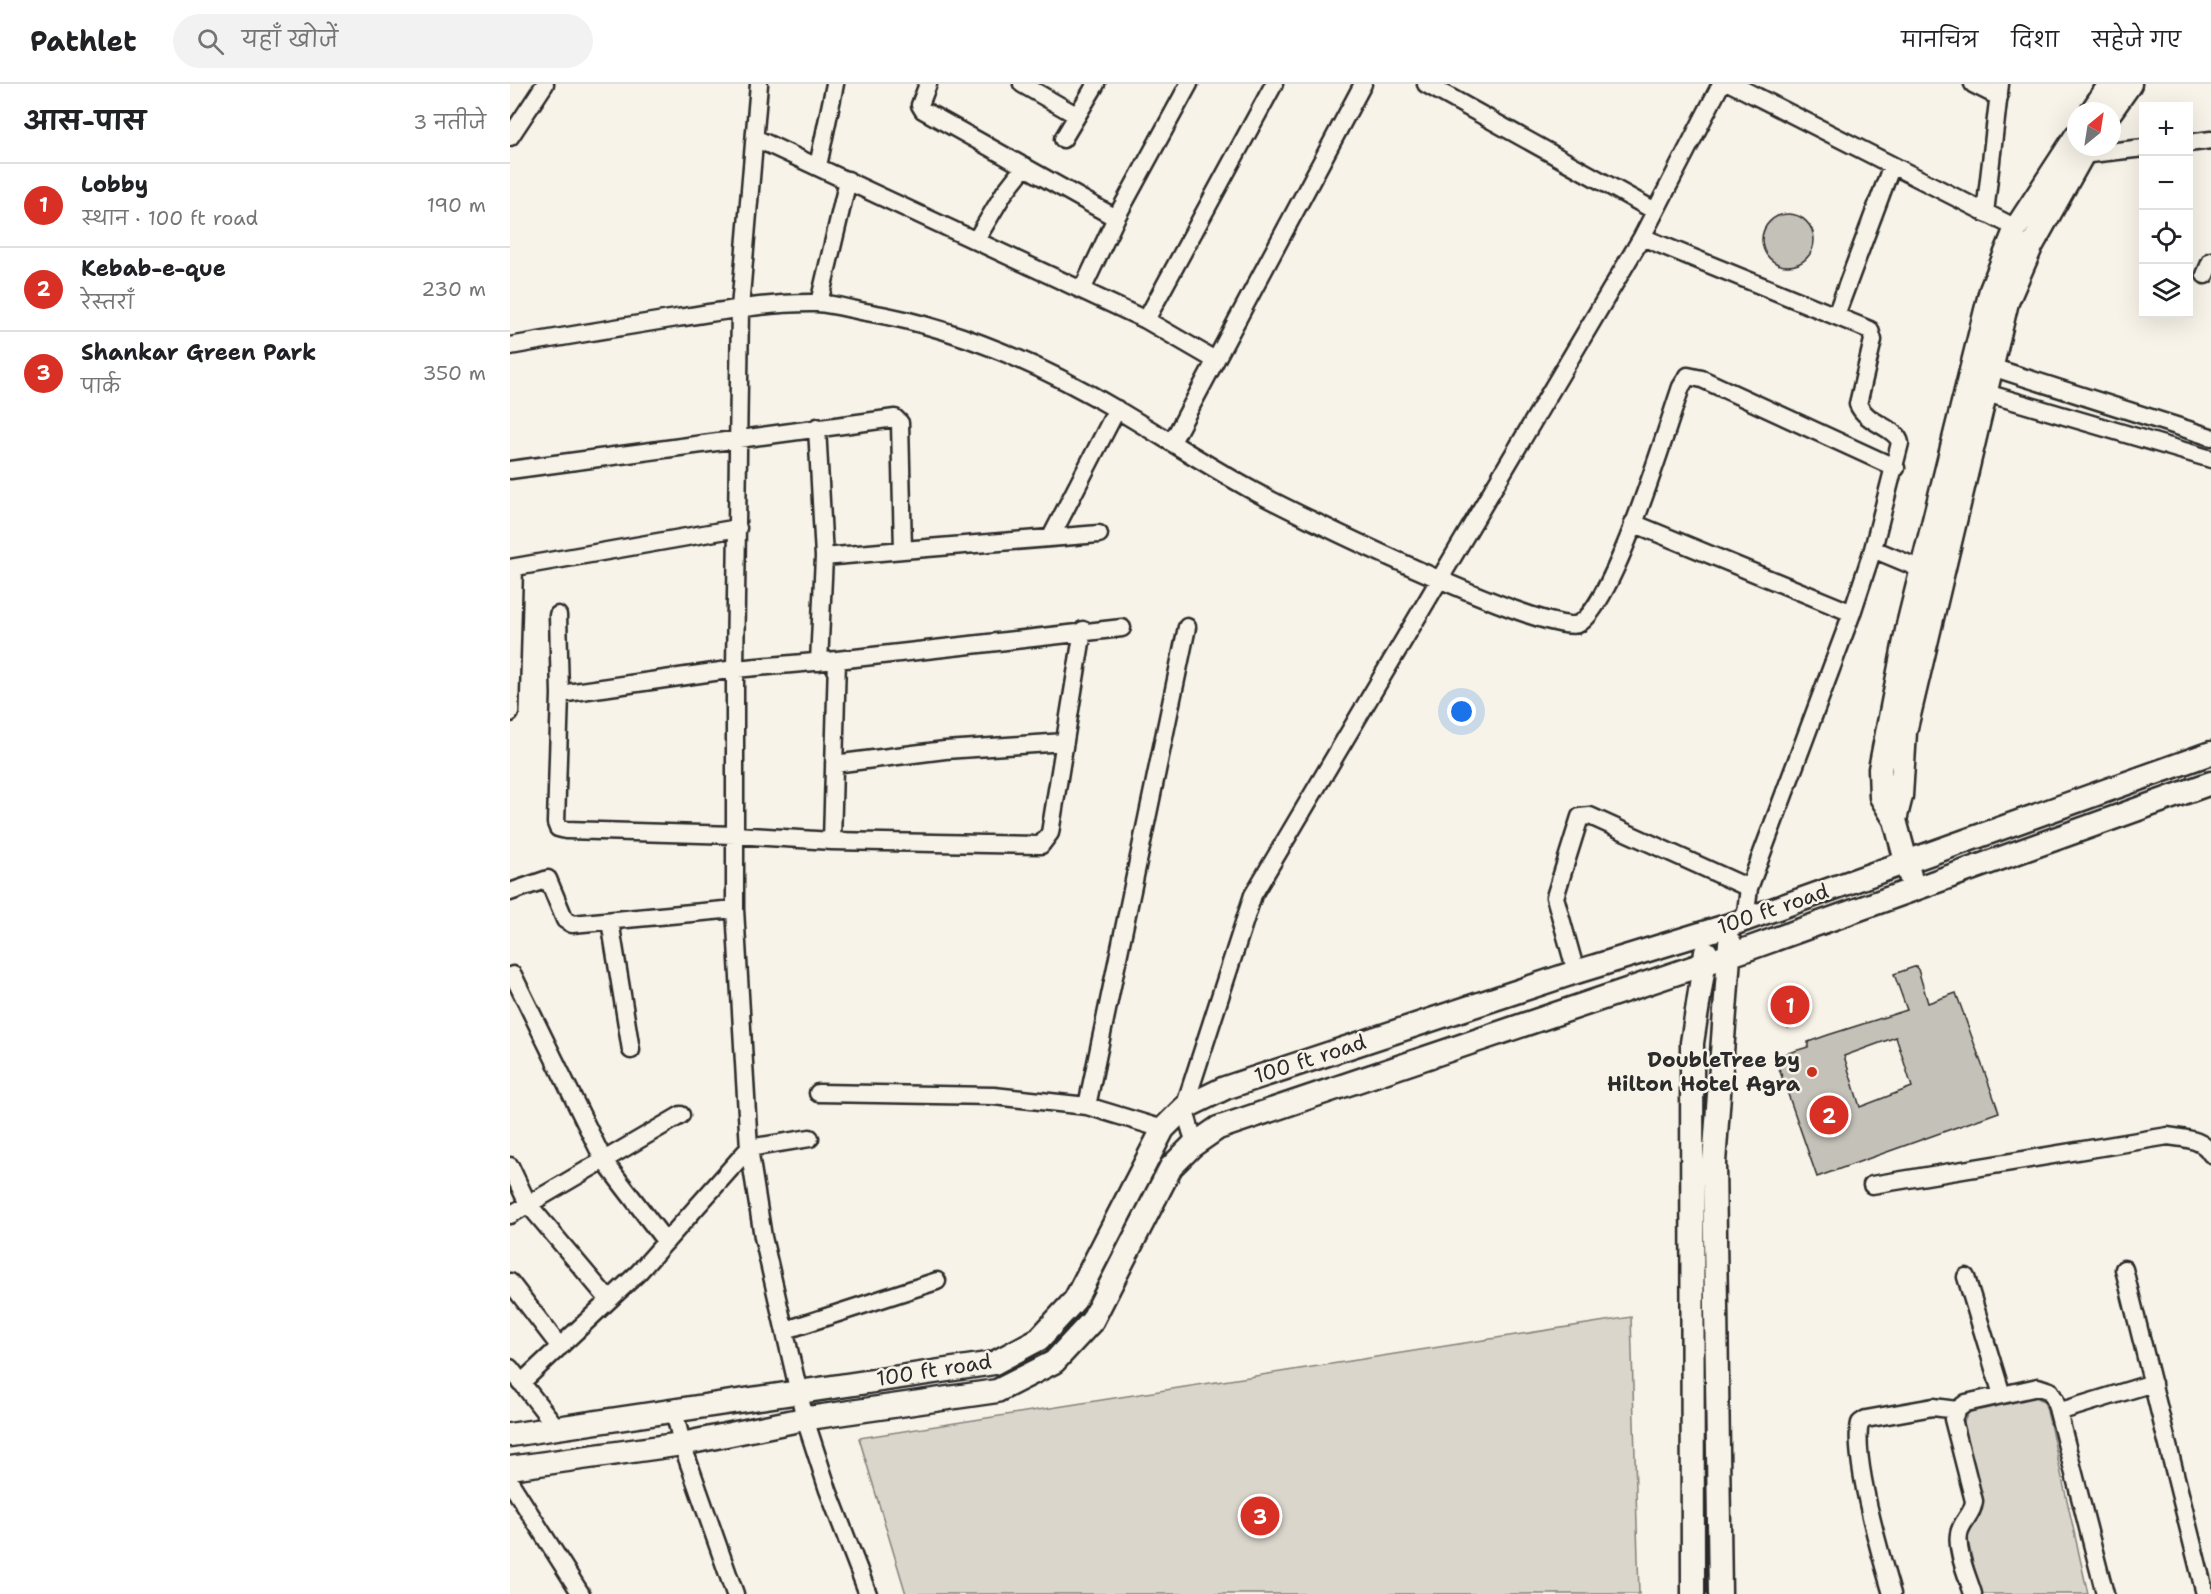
<!DOCTYPE html>
<html lang="hi">
<head>
<meta charset="utf-8">
<style>
	:root { --surface:#fff; --page:#f2f2f2; --text:#202124; --muted:#757577; --line:#e0e0e0; --accent:#d93025 }
	body { margin:0; font-family:"Shantell Sans","Playpen Sans Deva",sans-serif; background:var(--page); color:var(--text) }
	.controls { position:absolute; right:18px; top:18px; display:grid; overflow:hidden; border-radius:0px; box-shadow:0 6px 24px #0002 }
	.controls button { width:54px; height:54px; display:grid; place-items:center; padding:0; border:0; border-bottom:2px solid var(--line); background:var(--surface); color:var(--text); font:30px sans-serif }
	.compass { position:absolute; left:1557px; top:18px; width:54px; height:54px; border-radius:50%; background:var(--surface); box-shadow:0 6px 24px #0002; rotate:30deg }
	.you { position:absolute; left:952px; top:628px; width:21px; height:21px; margin:-15px; border:4px solid #fff; border-radius:50%; background:#1a73e8; box-shadow:0 0 0 9px #1a73e833 }
	.badge { display:grid; place-items:center; width:39px; height:39px; border-radius:50%; background:var(--accent); color:#fff; font-size:20px; font-weight:700 }
	.pin { position:absolute; translate:-50% -50%; border:3px solid #fff; box-shadow:0 2px 6px #0006 }
	.list { margin:0; padding:0; list-style:none }
	h2 { display:flex; justify-content:space-between; align-items:center; height:78px; margin:0; padding:0 24px; font-size:26px }
	h2 small { font-size:20px; font-weight:400; color:var(--muted) }
	.list li { display:grid; grid-template-columns:39px 1fr auto; gap:18px; align-items:center; box-sizing:border-box; height:84px; padding:0 24px; border-top:2px solid var(--line) }
	.list b { display:block; font-size:22px; white-space:nowrap }
	.list p { margin:0; font-size:20px; white-space:nowrap; color:var(--muted) }
	.list em { font-size:20px; font-style:normal; color:var(--muted) }
	.icon { flex:none; width:33px; height:33px; fill:none; stroke:currentColor; stroke-width:2; stroke-linecap:round; stroke-linejoin:round }
	.map { position:relative; flex:none; width:1701px; height:1510px; overflow:hidden }
	header { display:flex; align-items:center; gap:36px; box-sizing:border-box; height:84px; padding:0 30px; background:var(--surface); border-bottom:2px solid var(--line) }
	header strong { font-size:28px }
	nav { display:flex; gap:33px; margin-inline-start:auto; font-size:21px }
	.search { width:420px; height:54px; background:var(--page); display:flex; align-items:center; gap:15px; box-sizing:border-box; padding:0 21px; border-radius:33px; color:var(--muted); font-size:22px }
	main { display:flex }
	aside { flex:1; background:var(--surface) }
	.map>svg:first-child { display:block }
	.green { fill:#dad6cc; stroke:#82807c; stroke-width:1.5 }
	.building { fill:#c4c1b9; stroke:#2b2b2b; stroke-width:1.5; fill-rule:evenodd }
	.lines { fill:none; stroke-linecap:round; stroke-linejoin:round }
	.street-casing { stroke:#2b2b2b; stroke-width:21 }
	.secondary-casing { stroke:#2b2b2b; stroke-width:27 }
	.street { stroke:#f7f3e8; stroke-width:16 }
	.secondary { stroke:#f7f3e8; stroke-width:22 }
	.poi-dot { fill:#c8321e; stroke:#f7f3e8; stroke-width:2 }
	.labels { text-anchor:middle; stroke-width:5; stroke-linejoin:round; paint-order:stroke }
	.street-label { font-size:21px; fill:#2b2b2b; stroke:#f7f3e8 }
	.poi-label { font-size:21px; font-weight:bold; fill:#2b2b2b; stroke:#f7f3e8; text-anchor:end }
</style>
</head>
<body>
<header>
<strong>Pathlet</strong>
<div class="search"><svg class="icon" aria-label="search" viewBox="0 0 24 24"><circle cx="10" cy="10" r="6"/><path d="M15 15l6 6"/></svg>यहाँ खोजें</div>
<nav><a>मानचित्र</a><a>दिशा</a><a>सहेजे गए</a></nav>
</header>
<main>
<aside>
<h2>आस-पास<small>3 नतीजे</small></h2>
<ul class="list">
<li><span class="badge">1</span><div><b>Lobby</b><p>स्थान · 100 ft road</p></div><em>190 m</em></li>
<li><span class="badge">2</span><div><b>Kebab-e-que</b><p>रेस्तराँ</p></div><em>230 m</em></li>
<li><span class="badge">3</span><div><b>Shankar Green Park</b><p>पार्क</p></div><em>350 m</em></li>
</ul>
</aside>
<div class="map">
<svg width="1701" height="1510" viewBox="0 0 1701 1510">
	<rect width="100%" height="100%" fill="#f7f3e8"/>
	<filter id="ink" filterUnits="userSpaceOnUse"><feTurbulence type="fractalNoise" baseFrequency=".0167" numOctaves="2"/><feDisplacementMap in="SourceGraphic" scale="12" xChannelSelector="R" yChannelSelector="G"/><feConvolveMatrix kernelMatrix="1 2 1 2 8 2 1 2 1" color-interpolation-filters="sRGB"/></filter>
	<g filter="url(#ink)">
		<!-- green -->
		<path class="green" d="M1121,1233L1129,1510H396L349,1354Z
			M1521,1311L1534,1317L1537,1327L1578,1510H1470L1456,1448L1466,1437L1472,1422L1453,1340L1460,1325Z"/>
		<!-- building -->
		<path class="building" d="M1252 156a26 26 0 1 1 52 0a26 26 0 1 1-52 0Z
			M1407,882L1418,919L1446,909L1489,1028L1307,1093L1265,973L1298,963V958L1318,951L1397,926L1384,890ZM1386,953L1402,1003L1350,1023L1334,972Z
			M1285,902L1298,936L1278,944L1264,911Z"/>
		<g class="lines">
			<!-- street casing -->
			<g class="street-casing">
				<path id="street" d="M249,0L230,224L225,585V825L239,1064L253,1153L295,1335L318,1406L358,1510
					M418,0L410,21L413,26L606,134
					M512,0L566,31
					M916,0L1145,127
					M1222,0L1506,144
					M1463,0L1489,13
					M0,53L35,0
					M245,54L636,236L705,276
					M553,55L586,0
					M1678,59L1701,56
					M1571,71L1634,64
					M308,82L325,0
					M1475,129L1490,0
					M466,156L494,109L515,82
					M1695,191L1701,177
					M572,206L606,134L679,0
					M309,219L338,96
					M1326,231L1382,81
					M636,236L764,0
					M0,262C56,252 111,243 167,234C213,227 261,218 307,219C323,220 340,225 356,228C446,243 532,281 611,328C653,353 695,380 738,404C779,427 1038,553 1068,540C1103,524 1156,346 1171,303L1178,292L1192,295L1386,384
					M1472,280L1701,353
					M1466,306L1701,375
					M307,343L314,473L393,466
					M662,358L853,0
					M0,386L385,334L390,339L393,466L589,450
					M1123,439L1342,529L1363,465L1390,359C1387,343 1356,340 1348,320L1363,256L1360,246L1132,153
					M541,453L607,325
					M1363,465L1411,485
					M0,484L228,444
					M48,531L50,610L46,739L48,744L56,746L225,751L322,757L531,761L540,749L573,546
					M309,578L314,473
					M50,610L225,585L327,576L612,544
					M0,629L4,484
					M324,680L435,666L555,658
					M322,757L327,576
					M0,808L38,795L55,836L62,840L225,825
					M1235,836L1239,804L1342,529
					M100,837L121,966
					M1066,888L1045,813L1070,733L1080,732L1239,804
					M3,891L94,1077L156,1158
					M308,1009L484,1012L577,1022L653,1045
					M577,1022L677,543
					M685,1060L674,1024L743,811L1132,153L1211,0
					M0,1082L18,1120L99,1216
					M1362,1101L1658,1052C1674,1055 1692,1054 1701,1070
					M0,1131L171,1031
					M1614,1185L1695,1510
					M1456,1193L1492,1311
					M0,1198L50,1263
					M276,1246L427,1197
					M0,1284L47,1344
					M11,1299L128,1189L239,1064L300,1054
					M164,1326L172,1360L225,1510
					M1548,1328L1643,1299
					M0,1398L71,1510
					M1382,1510C1371,1473 1342,1373 1350,1339L1356,1335L1423,1323L1447,1326
					M1463,1510C1458,1493 1446,1468 1449,1450C1451,1437 1463,1431 1464,1417L1443,1335L1447,1326L1456,1319L1528,1303L1540,1307L1545,1316L1595,1510"/>
			</g>
			<!-- secondary casing -->
			<g class="secondary-casing">
				<path id="secondary" d="M1582,27L1600,0
					M1601,27L1620,0
					M1385,736L1391,712L1395,648L1497,218L1521,163L1577,63
					M1400,792L1385,736L1371,713L1370,685L1398,541L1481,206L1506,144L1566,52
					M0,1351L484,1279L529,1255L565,1216L653,1045L674,1024L715,1004L1066,888L1223,840L1701,669
					M0,1384L172,1360L299,1334L487,1307L544,1278L582,1237L661,1083L682,1062L708,1044L1235,866L1701,699
					M1183,1510L1182,959L1196,868
					M1210,1510L1204,1079L1220,859"/>
			</g>
			<!-- street -->
			<use href="#street" class="street"/>
			<!-- secondary -->
			<use href="#secondary" class="secondary"/>
		</g>
	</g>
	<!-- markers -->
	<circle class="poi-dot" cx="1302" cy="988" r="6"/>
	<g class="labels">
		<!-- street labels -->
		<g class="street-label">
			<text transform="translate(1263 825) rotate(-19)" y="7">100 ft road</text>
			<text transform="translate(800 975) rotate(-18)" y="7">100 ft road</text>
			<text transform="translate(424 1286) rotate(-9)" y="7">100 ft road</text>
		</g>
		<!-- poi labels -->
		<g class="poi-label">
			<text x="1290" y="983">DoubleTree by<tspan x="1290" dy="24">Hilton Hotel Agra</tspan></text>
		</g>
	</g>
</svg>
<div class="controls">
<button>+</button>
<button>−</button>
<button><svg class="icon" aria-label="locate" viewBox="0 0 24 24"><circle cx="12" cy="12" r="6"/><path d="M12 2v4M12 18v4M2 12h4M18 12h4"/></svg></button>
<button><svg class="icon" aria-label="layers" viewBox="0 0 24 24"><path d="M12 4l9 5-9 5-9-5zM3 14l9 5 9-5"/></svg></button>
</div>
<svg class="compass" viewBox="-18 -18 36 36"><path d="M0-13l5 13h-10z" fill="#e53935"/><path d="M0 13l5-13h-10z" fill="#757577"/></svg>
<div class="you"></div>
<div class="pin badge" style="left:1280px;top:921px">1</div>
<div class="pin badge" style="left:1319px;top:1031px">2</div>
<div class="pin badge" style="left:750px;top:1432px">3</div>
</div>
</main>
</body>
</html>
